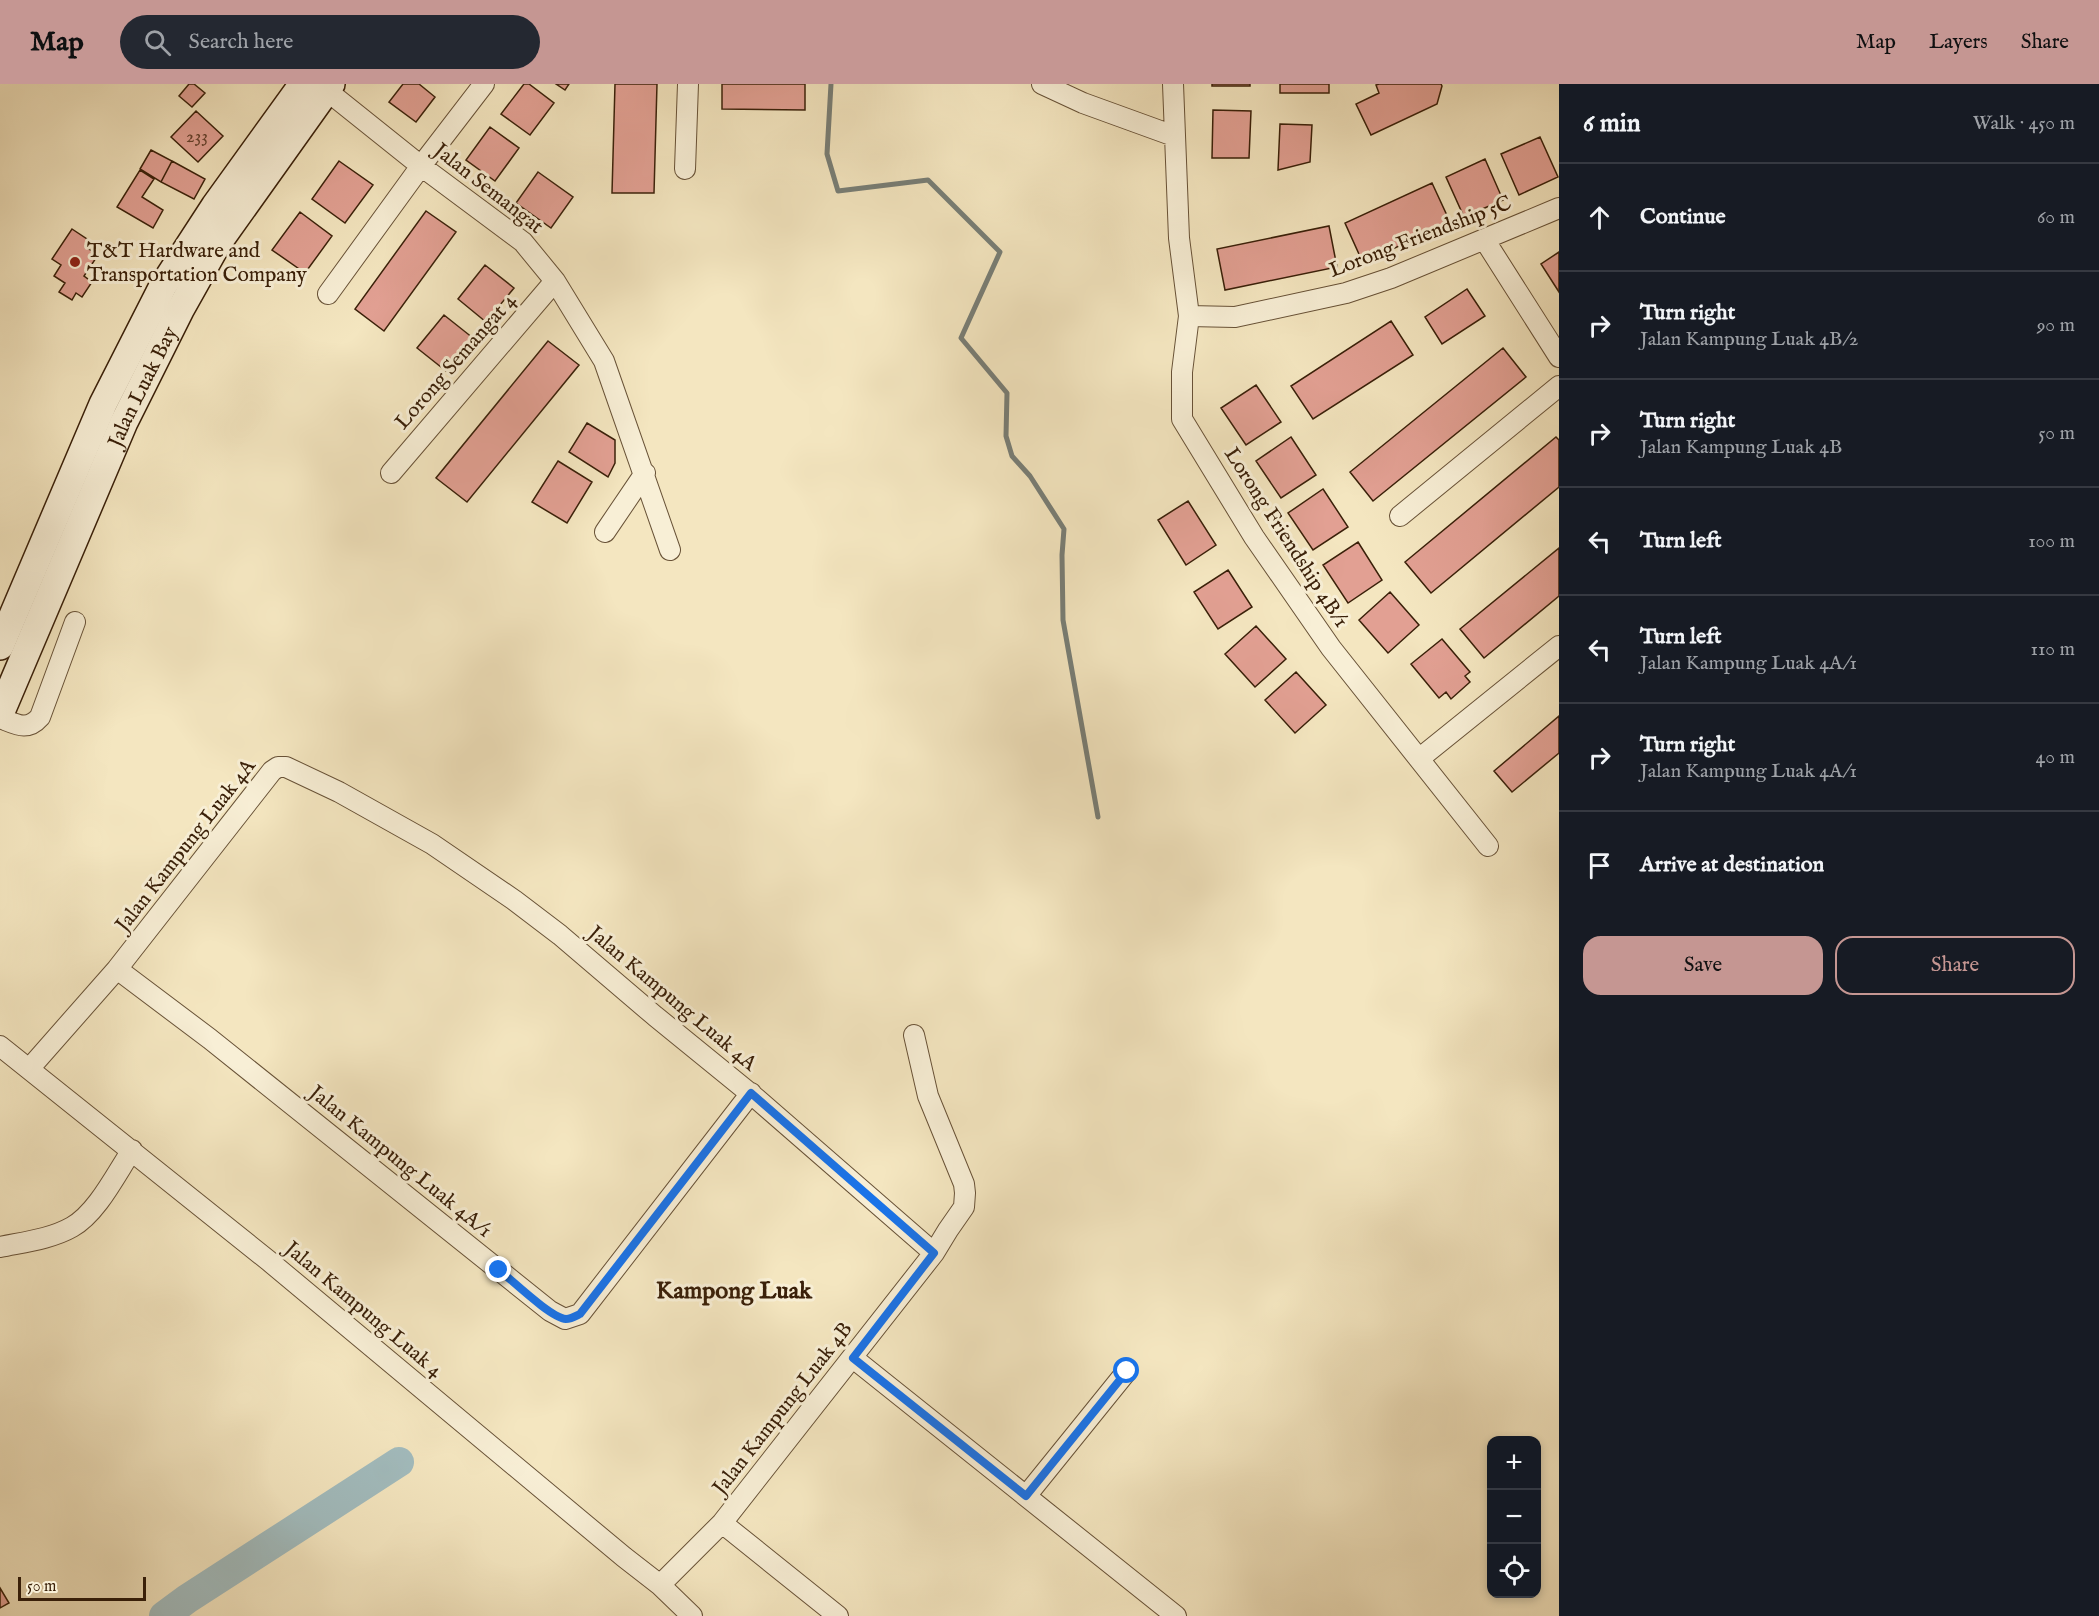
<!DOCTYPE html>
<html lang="en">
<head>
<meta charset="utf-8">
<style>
	:root { --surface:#171b24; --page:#242831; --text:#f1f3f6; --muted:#9ea1a6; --line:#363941; --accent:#c59692 }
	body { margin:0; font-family:"IM FELL English",serif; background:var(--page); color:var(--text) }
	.controls { position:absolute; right:18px; bottom:18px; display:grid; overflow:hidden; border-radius:12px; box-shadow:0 3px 9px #0003 }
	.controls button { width:54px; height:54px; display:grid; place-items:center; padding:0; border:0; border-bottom:2px solid var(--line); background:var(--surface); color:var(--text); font:30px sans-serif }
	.scale { position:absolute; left:18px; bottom:15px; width:128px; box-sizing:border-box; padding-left:6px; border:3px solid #3a2009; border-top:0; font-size:16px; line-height:21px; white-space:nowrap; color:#3a2009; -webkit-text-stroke:4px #f8efd6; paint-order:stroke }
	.stop { position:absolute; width:18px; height:18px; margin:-14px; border:4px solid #1a73e8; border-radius:50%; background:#fff }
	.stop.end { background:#1a73e8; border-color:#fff; box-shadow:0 2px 6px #0008 }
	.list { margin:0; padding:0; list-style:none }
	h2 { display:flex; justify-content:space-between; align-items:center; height:78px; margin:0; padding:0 24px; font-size:26px }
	h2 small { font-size:20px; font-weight:400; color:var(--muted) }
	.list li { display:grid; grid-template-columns:39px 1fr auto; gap:18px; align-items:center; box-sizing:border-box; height:108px; padding:0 24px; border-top:2px solid var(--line) }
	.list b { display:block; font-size:22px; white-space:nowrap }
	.list p { margin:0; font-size:20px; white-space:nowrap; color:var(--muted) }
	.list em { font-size:20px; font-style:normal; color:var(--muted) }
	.actions { display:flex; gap:12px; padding:18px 24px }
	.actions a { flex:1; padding:14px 0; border:2px solid var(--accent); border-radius:18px; text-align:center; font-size:21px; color:var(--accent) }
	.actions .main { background:var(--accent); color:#111 }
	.icon { flex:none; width:33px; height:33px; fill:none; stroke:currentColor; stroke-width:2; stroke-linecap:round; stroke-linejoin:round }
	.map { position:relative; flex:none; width:1559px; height:1532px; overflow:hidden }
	header { display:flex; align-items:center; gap:36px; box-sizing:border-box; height:84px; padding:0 30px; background:var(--accent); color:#111 }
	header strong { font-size:28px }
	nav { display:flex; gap:33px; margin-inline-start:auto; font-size:21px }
	.search { width:420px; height:54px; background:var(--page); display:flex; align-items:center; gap:15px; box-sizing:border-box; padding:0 21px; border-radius:33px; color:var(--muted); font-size:22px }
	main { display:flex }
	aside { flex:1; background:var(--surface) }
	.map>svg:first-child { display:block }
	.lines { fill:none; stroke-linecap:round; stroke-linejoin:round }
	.stream { stroke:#787e76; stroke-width:5 }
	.river { stroke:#a2bcbe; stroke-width:30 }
	.building { fill:#e2a093; stroke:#3a2009; stroke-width:1.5 }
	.street-casing { stroke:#685237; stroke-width:22 }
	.secondary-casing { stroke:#3a2009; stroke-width:30 }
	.street { stroke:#f8efd6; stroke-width:20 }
	.secondary { stroke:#f8efd6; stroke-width:27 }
	.route { stroke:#1a73e8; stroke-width:8 }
	.poi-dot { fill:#8f2418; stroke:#f8efd6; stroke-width:2 }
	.labels { text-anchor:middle; stroke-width:6; stroke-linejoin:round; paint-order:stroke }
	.number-label { font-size:18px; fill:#64402c }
	.street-label { font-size:21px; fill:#3a2009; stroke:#f8efd6 }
	.poi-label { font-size:21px; fill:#3a2009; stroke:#f8efd6; text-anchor:start }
	.quarter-label { font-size:24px; font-weight:bold; fill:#3a2009; stroke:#f8efd6 }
</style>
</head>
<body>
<header>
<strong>Map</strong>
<div class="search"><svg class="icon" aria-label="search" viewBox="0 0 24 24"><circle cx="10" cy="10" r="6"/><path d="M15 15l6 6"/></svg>Search here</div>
<nav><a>Map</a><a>Layers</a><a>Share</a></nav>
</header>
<main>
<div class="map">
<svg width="1559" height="1532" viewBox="0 0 1559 1532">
	<rect width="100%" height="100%" fill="#f4e6c0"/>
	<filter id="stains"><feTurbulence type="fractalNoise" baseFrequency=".00333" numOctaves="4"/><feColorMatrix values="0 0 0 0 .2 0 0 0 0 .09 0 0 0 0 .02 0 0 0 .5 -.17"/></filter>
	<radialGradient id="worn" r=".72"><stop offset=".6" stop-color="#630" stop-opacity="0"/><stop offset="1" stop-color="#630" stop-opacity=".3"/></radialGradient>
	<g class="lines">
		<!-- stream -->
		<path class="stream" d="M831,0L827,70L838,107L928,96L1000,168L961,254L1007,309L1006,352L1012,372L1030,392L1064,445L1062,471L1063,536L1098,733"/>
		<!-- river -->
		<path class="river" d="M164,1532L187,1515L399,1378"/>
	</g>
	<!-- building -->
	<path class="building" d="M189,0H194L205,9L192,23L179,12Z
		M403,0H419L435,13L416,38L389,18Z
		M524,0H529L554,19L530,51L501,30Z
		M556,0H569L565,6Z
		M615,0H657L654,109H612Z
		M722,0H805V26L722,25Z
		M1212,0H1250V2H1212Z
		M1280,0H1329V9H1280Z
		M1379,0H1441L1442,2L1437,20L1371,51L1356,20L1379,9L1376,1Z
		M1213,26L1251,27L1249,74H1212Z
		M196,27L223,52L198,78L171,53Z
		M1280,40L1312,41L1310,78L1278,86Z
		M490,43L519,64L495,97L466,76Z
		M1540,53L1558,93L1519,111L1501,70Z
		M151,66L172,77L161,98L140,85Z
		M1485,75L1503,116L1464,133L1446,93Z
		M172,77L205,95L194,115L161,98Z
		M339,77L373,101L345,139L312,115Z
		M140,86L154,95L142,113L163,126L153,144L117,123Z
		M538,88L573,113L551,144L516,119Z
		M1432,99L1450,138L1363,179L1345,139Z
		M426,127L456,148L384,247L355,225Z
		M300,128L332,152L305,189L272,166Z
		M1329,142L1337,183L1225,206L1217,165Z
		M72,145L93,159L89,165L98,171L84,192L92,198L82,213L76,209L72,216L59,208L65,199L54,192L61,181L52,175Z
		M1559,168V208L1541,180Z
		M485,181L514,204L486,238L458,215Z
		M1467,205L1485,232L1442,260L1425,233Z
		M444,231L473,254L446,287L417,264Z
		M1391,237L1413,271L1313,335L1291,302Z
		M548,257L579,281L467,418L436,394Z
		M1503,264L1526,293L1373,417L1350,388Z
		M1256,301L1281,338L1246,361L1221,324Z
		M587,339L615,356V379L608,393L569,368Z
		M1291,353L1316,391L1281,414L1256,377Z
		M1556,353L1559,356V403L1431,509L1405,478Z
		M558,377L592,398L567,439L532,418Z
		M1323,405L1348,443L1313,466L1288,429Z
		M1188,417L1216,461L1186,481L1158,436Z
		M1358,458L1382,496L1348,519L1323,481Z
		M1559,464V512L1484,574L1460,545Z
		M1228,486L1252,523L1218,545L1194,508Z
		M1390,508L1419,541L1388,569L1359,536Z
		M1256,542L1286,575L1255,603L1225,570Z
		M1442,555L1470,588L1465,592L1470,598L1451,615L1446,608L1439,614L1411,580Z
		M1296,588L1326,621L1295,649L1265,616Z
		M1559,632V669L1512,708L1494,687Z
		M0,1504L9,1519L0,1524Z"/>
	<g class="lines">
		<!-- street casing -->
		<g class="street-casing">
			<path id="street" d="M1042,0L1083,19L1174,52
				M1173,0L1179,154L1189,232L1182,288V335L1254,453L1331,564L1488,762
				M326,6L421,82L523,158L555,197L604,277L670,466
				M685,85L688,0
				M1484,155L1559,273
				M328,210L421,82L484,0
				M1189,232L1235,233L1346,209L1391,194L1559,124
				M391,389L555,197
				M1400,432L1559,302
				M605,448L645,389
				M0,634C16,640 27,648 40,633L75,538
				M1420,674L1559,562
				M117,885L210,955L550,1227L565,1235L580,1230L751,1009
				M0,962L269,1177L624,1473L660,1501L692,1532
				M29,985L117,885L272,687L278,683H286L339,708L432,760L514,816L560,851L655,932L757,1015L934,1169
				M0,1163C24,1158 51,1155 72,1143C97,1129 116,1090 132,1066
				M853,1274L1176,1532
				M1026,1412L1127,1287
				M722,1439L838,1532
				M660,1501L722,1439L934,1169L948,1146L964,1123L965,1109L964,1100L928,1012L914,951"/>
		</g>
		<!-- secondary casing -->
		<g class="secondary-casing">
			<g id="secondary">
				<path d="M0,562L103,320L163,202L215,122L303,0"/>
				<path id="s1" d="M0,630L124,338L180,226L217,160L331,0"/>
			</g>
		</g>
		<!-- street -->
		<use href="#street" class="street"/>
		<!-- secondary -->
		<use href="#secondary" class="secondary"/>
	</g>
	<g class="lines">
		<!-- route -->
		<path class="route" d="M499,1186C513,1197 551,1234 566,1235C571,1235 576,1232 580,1230L751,1009L934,1169L853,1274L1026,1412L1127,1287"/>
	</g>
	<!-- markers -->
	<circle class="poi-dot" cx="75" cy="178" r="6"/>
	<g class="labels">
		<!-- number labels -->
		<g class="number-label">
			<text x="197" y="58">233</text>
		</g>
		<!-- street labels -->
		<g class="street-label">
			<text transform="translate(489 104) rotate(38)" y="7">Jalan Semangat</text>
			<text transform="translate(1420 152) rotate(-21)" y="7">Lorong Friendship 5C</text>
			<text transform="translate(455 277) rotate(-49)" y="7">Lorong Semangat 4</text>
			<text dy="7" stroke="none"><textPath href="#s1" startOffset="357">Jalan Luak Bay</textPath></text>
			<text transform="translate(1287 453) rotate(57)" y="7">Lorong Friendship 4B/1</text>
			<text transform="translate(185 761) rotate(-52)" y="7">Jalan Kampung Luak 4A</text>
			<text transform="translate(673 914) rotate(40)" y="7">Jalan Kampung Luak 4A</text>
			<text transform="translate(401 1077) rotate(39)" y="7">Jalan Kampung Luak 4A/1</text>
			<text transform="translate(364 1225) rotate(40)" y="7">Jalan Kampung Luak 4</text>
			<text transform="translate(782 1324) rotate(-52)" y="7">Jalan Kampung Luak 4B</text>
		</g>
		<!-- poi labels -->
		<g class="poi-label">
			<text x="87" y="173">T&amp;T Hardware and<tspan x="87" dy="24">Transportation Company</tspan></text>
		</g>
		<!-- quarter labels -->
		<g class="quarter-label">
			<text x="734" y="1214">Kampong Luak</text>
		</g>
	</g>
	<rect width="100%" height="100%" filter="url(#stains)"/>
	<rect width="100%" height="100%" fill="url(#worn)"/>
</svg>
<div class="controls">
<button>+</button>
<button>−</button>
<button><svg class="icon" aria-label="locate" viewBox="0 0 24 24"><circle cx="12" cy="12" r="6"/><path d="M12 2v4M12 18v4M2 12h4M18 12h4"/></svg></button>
</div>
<div class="scale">50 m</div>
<div class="stop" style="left:1127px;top:1287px"></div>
<div class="stop end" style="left:499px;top:1186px"></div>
</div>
<aside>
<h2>6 min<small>Walk · 450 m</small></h2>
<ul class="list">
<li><svg class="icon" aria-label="ahead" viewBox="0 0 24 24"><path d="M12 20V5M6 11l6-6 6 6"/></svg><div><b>Continue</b></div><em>60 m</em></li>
<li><svg class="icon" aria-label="right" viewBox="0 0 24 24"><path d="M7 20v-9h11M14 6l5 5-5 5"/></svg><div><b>Turn right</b><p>Jalan Kampung Luak 4B/2</p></div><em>90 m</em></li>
<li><svg class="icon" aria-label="right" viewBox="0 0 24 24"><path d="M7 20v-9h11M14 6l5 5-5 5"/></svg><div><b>Turn right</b><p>Jalan Kampung Luak 4B</p></div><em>50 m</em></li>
<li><svg class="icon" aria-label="left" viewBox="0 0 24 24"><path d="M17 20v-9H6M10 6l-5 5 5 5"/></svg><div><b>Turn left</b></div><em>100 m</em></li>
<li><svg class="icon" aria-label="left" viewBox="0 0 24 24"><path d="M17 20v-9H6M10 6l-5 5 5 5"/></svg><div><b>Turn left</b><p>Jalan Kampung Luak 4A/1</p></div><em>110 m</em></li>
<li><svg class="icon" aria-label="right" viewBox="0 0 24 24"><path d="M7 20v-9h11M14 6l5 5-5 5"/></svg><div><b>Turn right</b><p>Jalan Kampung Luak 4A/1</p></div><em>40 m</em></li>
<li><svg class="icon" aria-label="arrive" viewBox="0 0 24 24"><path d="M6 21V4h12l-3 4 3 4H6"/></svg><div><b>Arrive at destination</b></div></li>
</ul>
<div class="actions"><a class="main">Save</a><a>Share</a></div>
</aside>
</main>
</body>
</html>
